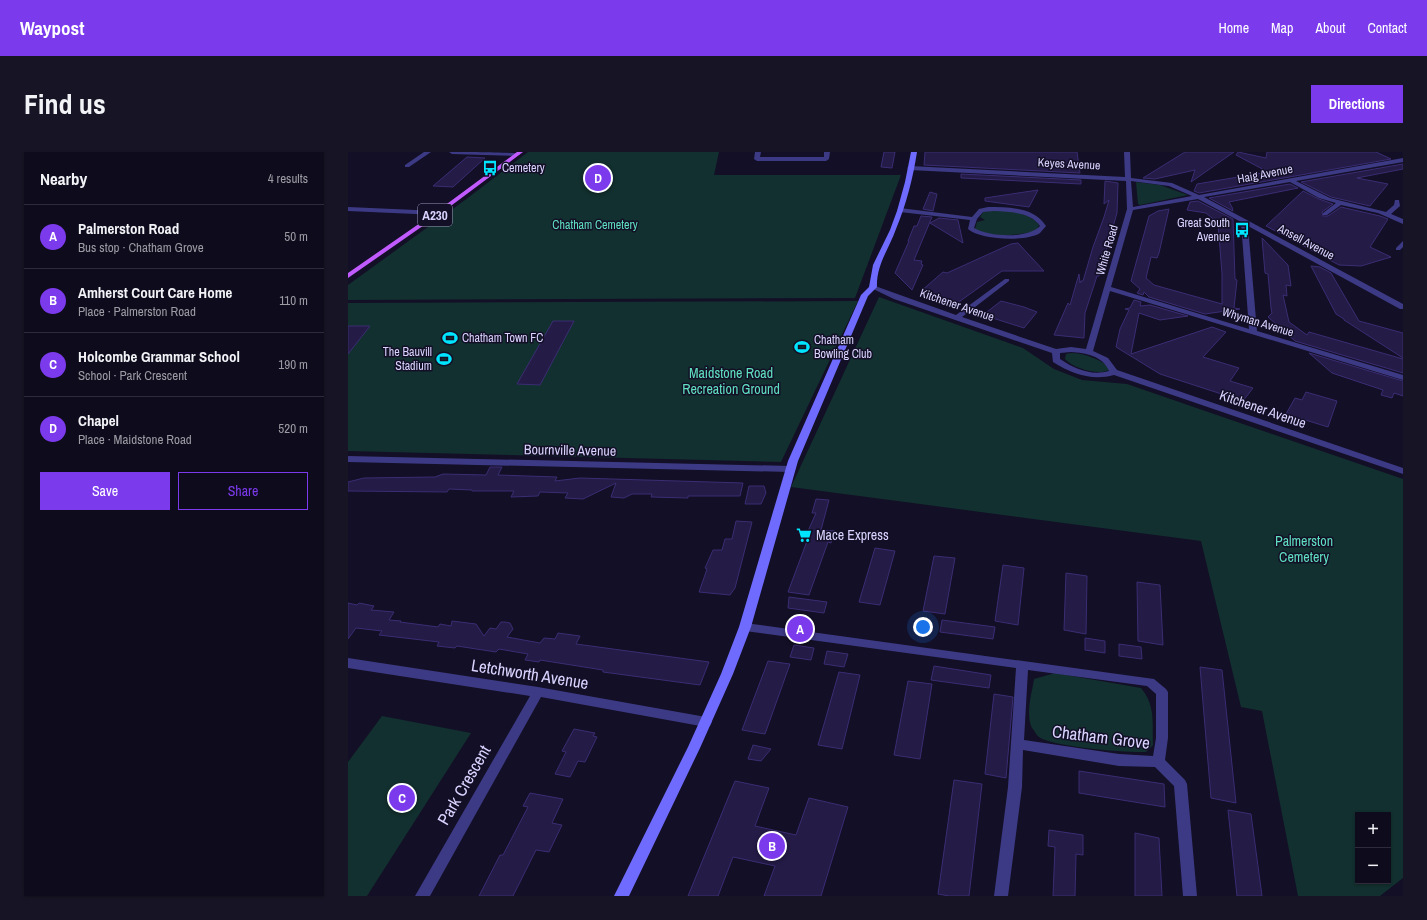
<!DOCTYPE html>
<html lang="en">
<head>
<meta charset="utf-8">
<style>
	:root { --surface:#0e0b1c; --page:#171425; --text:#f1f3f6; --muted:#9b9ba3; --line:#2e2b3b; --accent:#7c3aed }
	body { margin:0; font-family:"Archivo Narrow",sans-serif; background:var(--page); color:var(--text) }
	.controls { position:absolute; right:12px; bottom:12px; display:grid; overflow:hidden; border-radius:0px; box-shadow:0 1px 3px #0004 }
	.controls button { width:36px; height:36px; display:grid; place-items:center; padding:0; border:0; border-bottom:1px solid var(--line); background:var(--surface); color:var(--text); font:20px sans-serif }
	.you { position:absolute; left:575px; top:475px; width:14px; height:14px; margin:-10px; border:3px solid #fff; border-radius:50%; background:#1a73e8; box-shadow:0 0 0 6px #1a73e833 }
	.badge { display:grid; place-items:center; width:26px; height:26px; border-radius:50%; background:var(--accent); color:#fff; font-size:13px; font-weight:700 }
	.pin { position:absolute; translate:-50% -50%; border:2px solid #fff; box-shadow:0 1px 4px #0006 }
	.list { margin:0; padding:0; list-style:none }
	h2 { display:flex; justify-content:space-between; align-items:center; height:52px; margin:0; padding:0 16px; font-size:17px }
	h2 small { font-size:13px; font-weight:400; color:var(--muted) }
	.list li { display:grid; grid-template-columns:26px 1fr auto; gap:12px; align-items:center; box-sizing:border-box; height:64px; padding:0 16px; border-top:1px solid var(--line) }
	.list b { display:block; font-size:15px; white-space:nowrap }
	.list p { margin:0; font-size:13px; white-space:nowrap; color:var(--muted) }
	.list em { font-size:13px; font-style:normal; color:var(--muted) }
	.actions { display:flex; gap:8px; padding:12px 16px }
	.actions a { flex:1; padding:9px 0; border:1px solid var(--accent); border-radius:0px; text-align:center; font-size:14px; color:var(--accent) }
	.actions .main { background:var(--accent); color:#fff }
	.map { position:relative; flex:none; width:1055px; height:744px; overflow:hidden; border-radius:0px }
	header { display:flex; align-items:center; gap:24px; box-sizing:border-box; height:56px; padding:0 20px; background:var(--accent); color:#fff }
	header strong { font-size:19px }
	nav { display:flex; gap:22px; margin-inline-start:auto; font-size:14px }
	.intro { display:flex; align-items:center; justify-content:space-between; box-sizing:border-box; height:96px; padding:0 24px }
	h1 { margin:0; font-size:28px }
	.button { padding:10px 18px; border-radius:0px; background:var(--accent); color:#fff; font-size:14px; font-weight:700 }
	main { display:flex; gap:24px; padding:0 24px }
	aside { flex:1; background:var(--surface); border-radius:0px; box-shadow:0 1px 3px #0004 }
	.map>svg:first-child { display:block }
	.green { fill:#12302f; fill-rule:evenodd }
	.building { fill:#241b47; stroke:#3b2d73 }
	.lines { fill:none; stroke-linecap:round; stroke-linejoin:round }
	.street { fill:#3d3a85; fill-rule:evenodd }
	.secondary { fill:#6f6bff; fill-rule:evenodd }
	.primary { fill:#c25bff; fill-rule:evenodd }
	.labels { text-anchor:middle; stroke-width:3; stroke-linejoin:round; paint-order:stroke }
	.far-street-label { font-size:12px; fill:#d9d4ff; stroke:#130f26 }
	.far-poi-label { font-size:12px; fill:#d9d4ff; stroke:#130f26; text-anchor:start }
	.far-park-label { font-size:12px; fill:#5fe0c0; stroke:#130f26 }
	.shield { fill:#130f26; stroke:#9e99be; stroke-width:1 }
	.shield-label { font-size:13px; font-weight:bold; fill:#d9d4ff }
	.park-label { font-size:14px; fill:#5fe0c0; stroke:#130f26 }
	.street-label { font-size:14px; fill:#d9d4ff; stroke:#130f26 }
	.poi-label { font-size:14px; fill:#d9d4ff; stroke:#130f26; text-anchor:start }
	.near-street-label { font-size:17px; fill:#d9d4ff; stroke:#130f26 }
</style>
</head>
<body>
<header>
<strong>Waypost</strong>
<nav><a>Home</a><a>Map</a><a>About</a><a>Contact</a></nav>
</header>
<div class="intro"><h1>Find us</h1><a class="button">Directions</a></div>
<main>
<aside>
<h2>Nearby<small>4 results</small></h2>
<ul class="list">
<li><span class="badge">A</span><div><b>Palmerston Road</b><p>Bus stop · Chatham Grove</p></div><em>50 m</em></li>
<li><span class="badge">B</span><div><b>Amherst Court Care Home</b><p>Place · Palmerston Road</p></div><em>110 m</em></li>
<li><span class="badge">C</span><div><b>Holcombe Grammar School</b><p>School · Park Crescent</p></div><em>190 m</em></li>
<li><span class="badge">D</span><div><b>Chapel</b><p>Place · Maidstone Road</p></div><em>520 m</em></li>
</ul>
<div class="actions"><a class="main">Save</a><a>Share</a></div>
</aside>
<div class="map">
<svg width="1055" height="744" viewBox="0 0 1055 744">
	<rect width="100%" height="100%" fill="#130f26"/>
	<!-- green -->
	<path class="green" d="M180,0H371L366,23H553L507,146L0,148V133L117,48Z
		M788,30L812,33L840,43L792,53L790,52Z
		M649,58C664,60 681,60 691,73L688,79C670,83 644,87 627,77L629,70L637,68L632,65L635,60Z
		M531,145L675,196L706,217L734,228L779,232L1055,327V726L1032,744H950L914,559L893,555L853,389L443,335ZM1010,663H1040V729H1010Z
		M510,149L433,310L0,299V151Z
		M723,201C737,201 749,207 761,214V218C750,224 725,216 717,207L718,202Z
		M707,521L793,536C808,554 804,571 805,593L798,600C780,601 704,595 691,585C689,584 686,578 684,576C677,562 684,541 686,527Z
		M34,564L123,581L19,744H0V610Z"/>
	<!-- building -->
	<path class="building" d="M536,0H547L544,16L533,15Z
		M577,0H729L732,21L576,13Z
		M837,0H886L843,30L847,18L807,27L795,26Z
		M890,0L918,6L919,0H1028L1043,7L851,41L846,39L849,32L920,20L888,3Z
		M119,5L137,6L105,35L85,34Z
		M1055,12V17L1009,26L1040,32L1022,54L983,45L953,30Z
		M613,22L733,28V32L613,26Z
		M757,29L770,31L769,61L751,124H749L737,161L736,186L706,183L720,151L722,153L731,122L732,131L733,129H735L745,95L756,65L761,48L756,52Z
		M942,32L950,36L881,50L884,55L885,59L861,46Z
		M690,38L681,55L637,49V46Z
		M955,39L971,47L985,52L974,60L975,64H980L993,55L1032,64L1040,67L1022,95L1043,105L1013,114L991,113L918,74Z
		M582,40L589,42L585,59L575,57Z
		M850,49L885,67L887,127L889,128L886,156L892,157L857,162L801,145L796,140L795,143L789,141L792,137L783,129L801,64L810,59L821,57L811,101L809,106L803,105L798,126L806,133L874,152V122L870,71L858,61L839,58L842,50Z
		M573,64L584,65L566,108L574,109L573,112L575,113L564,138L547,121L561,89H560L566,74H569Z
		M591,66L610,68L615,91L582,71Z
		M914,86L940,113L943,134L938,133L939,144L935,143L941,170L959,183L961,180L1055,207V221L947,189L920,165L924,161L923,156L920,122L917,121Z
		M670,91L696,119H654L608,152L572,140L595,120L599,121L663,92Z
		M963,114L972,115L983,121L1011,169L1055,181V206L996,168V167L988,162Z
		M786,148L793,150L792,154L802,153L840,164L812,168L791,161L783,202L864,175L878,180L855,205L891,216L882,229L905,236L895,249L812,222L768,195L772,177L781,158L777,157L782,156Z
		M653,149L676,155L689,160L676,176L635,163Z
		M205,169H226L192,233L169,232Z
		M0,174H22L0,202Z
		M961,201L1055,229V244L1046,241L1044,246L1033,243L1035,238L984,221Z
		M958,240L989,249L980,275L938,262L947,246L954,248Z
		M142,315H154L150,323L209,325L207,329L232,326L395,331L392,344H340V346L303,345L304,342H284L276,346L263,345L268,331L235,347L217,346L220,341L192,340L190,344L163,345L166,339H124V338L101,337L99,340L0,339V330L16,326L87,325L95,322L138,323Z
		M401,334H416L418,341L413,352H397Z
		M468,347L481,348L473,378L487,379L483,391L480,390L461,443L440,440L459,389L456,388L468,361H464Z
		M388,369L404,370L387,436L382,443L351,440L359,417L357,416L365,398H374L377,387H384Z
		M527,396L547,399L532,453L511,450Z
		M586,404L607,406L597,462L575,459Z
		M655,413L676,416L670,473L647,469Z
		M718,421L739,424L738,482L716,478Z
		M789,430L812,433L815,493L790,489Z
		M441,445L479,450L476,461L440,456Z
		M0,451L9,453L11,451L26,454L23,458L46,460L41,468L53,469L52,470L90,475L92,472L103,474L104,469L128,472L136,484L142,476L148,477L153,470H157L162,471L165,477L159,485L192,491L196,486L207,487L210,481L232,484L228,492L361,510L352,533L255,520V518L192,508L191,510L177,508L180,502L151,497L148,500L109,494L107,496L89,494L91,490L31,483L34,479L8,476L0,487Z
		M594,468L647,475L645,487L592,480Z
		M737,486L757,489V501L737,498Z
		M771,492L793,495L794,507L771,504Z
		M446,493L466,496L463,508L442,505Z
		M479,499L500,502L496,515L476,512Z
		M420,509L442,512L417,582L394,578Z
		M586,514L643,523L641,536L583,528Z
		M852,515L874,518L888,651L863,646Z
		M491,520L512,523L494,597L470,593Z
		M560,529L584,532L572,607L546,603Z
		M646,542L665,545L658,626L637,622Z
		M226,577L247,581L245,584L249,585L237,610L230,609L222,625L207,622L218,600L214,599Z
		M405,593L423,597L413,609L400,607Z
		M731,619L816,632L817,655L731,641Z
		M606,628L634,632L621,744H601L590,742Z
		M387,629L421,636L407,674L448,683L461,646L500,655L473,744H416L427,714L385,705L370,744H340Z
		M182,641L215,647L204,671L214,673L201,700L188,698L165,744H131L152,703H155L180,655L175,654Z
		M880,658L903,662L914,744H889Z
		M701,678L735,683V703L728,702L727,744H705L707,695L700,694Z
		M787,681L811,686L814,744H787Z"/>
	<g class="lines">
		<!-- street -->
		<path class="street" d="M76,0H83L61,15H57V13Z
			M101,0C114,0 164,0 172,2L169,4L104,2Z
			M407,0H413L412,5H476V0H482L481,7L478,9H409L406,7Z
			M776,0H782L783,26L824,31L851,43L1055,6V10L948,29L982,46L1038,60L1046,53L1047,48H1051L1052,54L1043,62L1055,67V72L1030,61L993,53L979,63H975V61L988,51L971,46L942,30L856,45L1055,152V157H1052L900,74L909,179L1055,223V228L762,139L745,199L760,206L769,218L1055,316V322L766,223C744,229 724,222 705,210L704,201L546,147L521,135L523,134H527L608,163L657,127H661V129L614,165L708,197L723,195L738,197L779,57L778,29L562,18L559,16L562,14L777,25ZM783,29L821,34L844,44L785,55ZM850,47L893,70L901,177L763,135L785,58ZM723,200C738,201 755,204 761,219C743,224 727,217 712,207V201Z
			M0,55L90,59L93,61L90,63L0,59Z
			M640,55C660,55 686,55 698,74C696,76 694,79 692,81C678,90 632,88 620,77L622,68L552,60L549,58L552,56L624,65L631,57ZM646,59C662,60 683,60 692,74C680,87 641,85 626,76L629,67L635,60Z
			M1055,89V95L1052,98H1048V96Z
			M0,304L442,314L447,317L442,320L0,310Z
			M397,471L806,527L818,537L820,540V586L817,608L837,628L839,632L849,744H835L826,634L807,615L771,614L675,598L674,635L660,744H646L660,635L668,516L397,479L393,478L391,475L393,472ZM680,518L799,534L808,542V586L805,604L771,602L676,588Z
			M0,506L190,535L358,565L362,566L364,570L362,574L358,575L193,545L82,744H67L182,544L0,516Z"/>
		<!-- secondary -->
		<path class="secondary" d="M563,0H569C565,26 558,53 548,77C541,97 528,113 529,135L520,144L450,309L403,475L385,522L352,596L281,744H266L340,595L373,522L391,475L440,309L513,143L521,135L525,113L542,78L549,59L557,30Z"/>
		<!-- primary -->
		<path class="primary" d="M169,0H175L92,62L0,126V121L88,60Z"/>
	</g>
	<!-- icons -->
	<defs>
		<g id="bus-bare" transform="scale(1.2)"><path d="M-5-6H5V4H4V6H2V4H-2V6H-4V4H-5ZM-3.5-4V0h7V-4ZM-3.5 1.2v1.5H-2V1.2ZM2 1.2v1.5H3.5V1.2Z" fill="#00e5ff" stroke="#130f26" stroke-width="2.5" paint-order="stroke"/></g>
		<g id="stadium-bare" transform="scale(1.2)"><path d="M0-5a6.5 5 0 1 0 0 10a6.5 5 0 1 0 0-10ZM-3.5-1.8h7v3.6h-7Z" fill="#00e5ff" stroke="#130f26" stroke-width="2.5" paint-order="stroke"/></g>
		<g id="supermarket-bare" transform="scale(1.2)"><path d="M-6-5.5h2.5l.6 2H6L4.5 2H-2.5L-4.4-4H-6ZM-1.5 3.2a1.3 1.3 0 1 0 .1 0ZM3 3.2a1.3 1.3 0 1 0 .1 0Z" fill="#00e5ff" stroke="#130f26" stroke-width="2.5" paint-order="stroke"/></g>
	</defs>
	<g fill-rule="evenodd">
		<use href="#bus-bare" x="142" y="16"/>
		<use href="#bus-bare" x="894" y="78"/>
		<use href="#stadium-bare" x="102" y="186"/>
		<use href="#stadium-bare" x="454" y="195"/>
		<use href="#stadium-bare" x="96" y="207"/>
		<use href="#supermarket-bare" x="456" y="383"/>
	</g>
	<g class="labels">
		<!-- far-street labels -->
		<g class="far-street-label">
			<text transform="translate(721 12) rotate(3)" y="4">Keyes Avenue</text>
			<text transform="translate(917 22) rotate(-11)" y="4">Haig Avenue</text>
			<text transform="translate(958 90) rotate(28)" y="4">Ansell Avenue</text>
			<text transform="translate(759 98) rotate(-74)" y="4">White Road</text>
			<text transform="translate(609 153) rotate(19)" y="4">Kitchener Avenue</text>
			<text transform="translate(910 170) rotate(17)" y="4">Whyman Avenue</text>
		</g>
		<!-- far-poi labels -->
		<g class="far-poi-label">
			<text x="154" y="20">Cemetery</text>
			<text x="882" y="75" text-anchor="end">Great South<tspan x="882" dy="14">Avenue</tspan></text>
			<text x="114" y="190">Chatham Town FC</text>
			<text x="466" y="192">Chatham<tspan x="466" dy="14">Bowling Club</tspan></text>
			<text x="84" y="204" text-anchor="end">The Bauvill<tspan x="84" dy="14">Stadium</tspan></text>
		</g>
		<!-- far-park labels -->
		<g class="far-park-label">
			<text x="247" y="77">Chatham Cemetery</text>
		</g>
		<!-- shield labels -->
		<rect class="shield" x="70" y="52" width="34" height="22" rx="3"/>
		<g class="shield-label">
			<text x="87" y="68">A230</text>
		</g>
		<!-- park labels -->
		<g class="park-label">
			<text x="383" y="226">Maidstone Road<tspan x="383" dy="16">Recreation Ground</tspan></text>
			<text x="956" y="394">Palmerston<tspan x="956" dy="16">Cemetery</tspan></text>
		</g>
		<!-- street labels -->
		<g class="street-label">
			<text transform="translate(915 257) rotate(19)" y="5">Kitchener Avenue</text>
			<text transform="translate(222 298) rotate(1)" y="5">Bournville Avenue</text>
		</g>
		<!-- poi labels -->
		<g class="poi-label">
			<text x="468" y="388">Mace Express</text>
		</g>
		<!-- near-street labels -->
		<g class="near-street-label">
			<text transform="translate(182 522) rotate(9)" y="6">Letchworth Avenue</text>
			<text transform="translate(753 585) rotate(7)" y="6">Chatham Grove</text>
			<text transform="translate(116 633) rotate(-60)" y="6">Park Crescent</text>
		</g>
	</g>
</svg>
<div class="controls">
<button>+</button>
<button>−</button>
</div>
<div class="you"></div>
<div class="pin badge" style="left:452px;top:477px">A</div>
<div class="pin badge" style="left:424px;top:694px">B</div>
<div class="pin badge" style="left:54px;top:646px">C</div>
<div class="pin badge" style="left:250px;top:26px">D</div>
</div>
</main>
</body>
</html>
